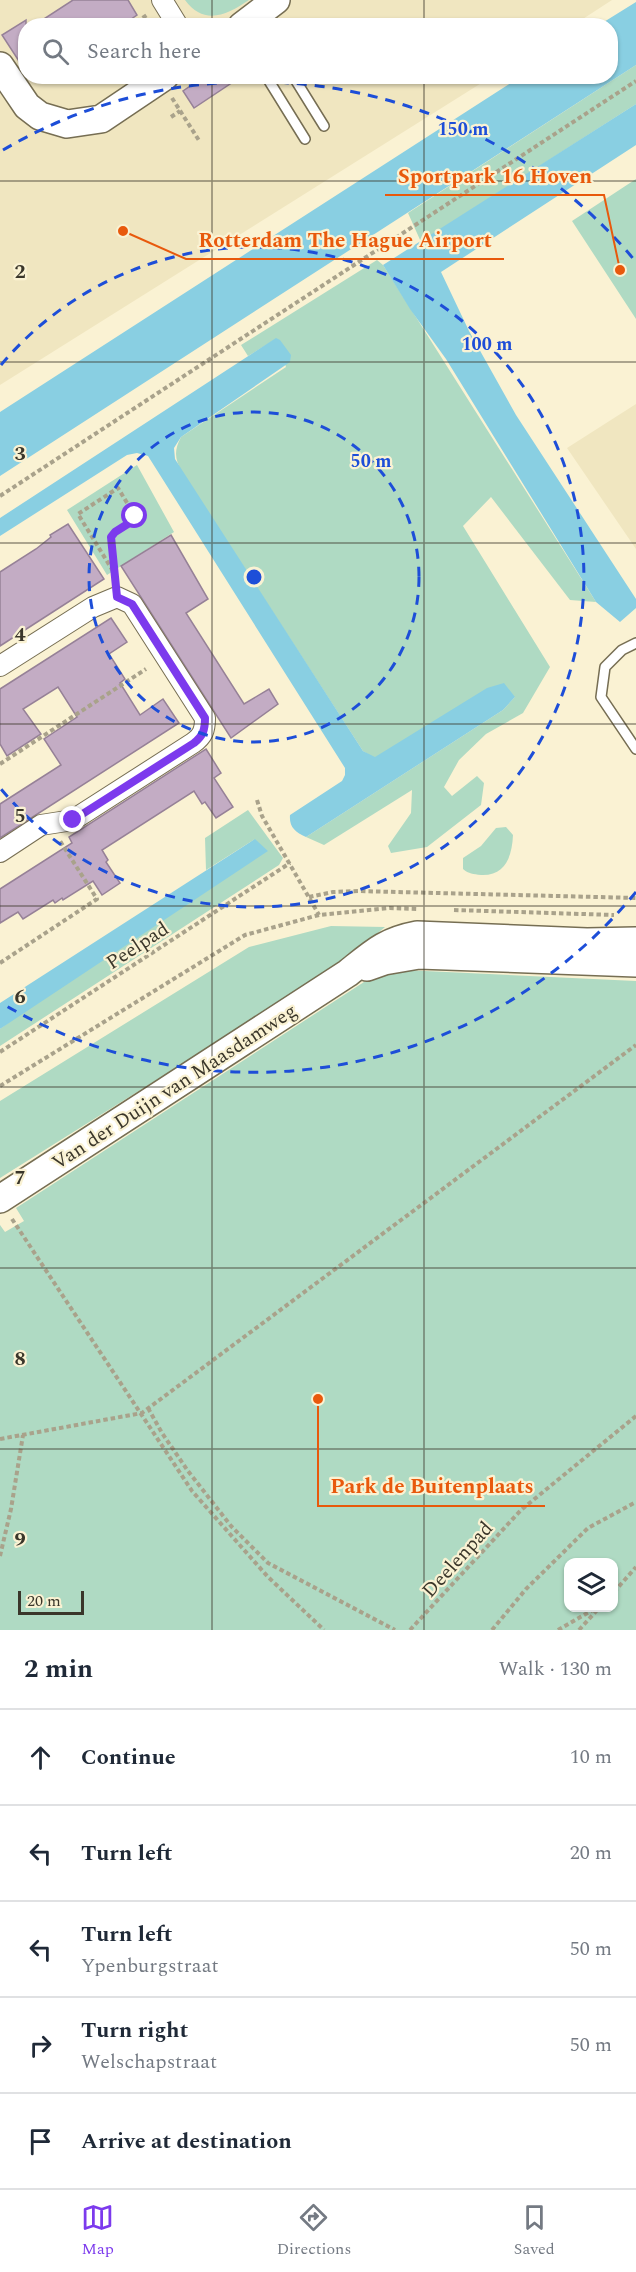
<!DOCTYPE html>
<html lang="en">
<head>
<meta charset="utf-8">
<style>
	:root { --surface:#fff; --page:#f6f6f7; --text:#1f2937; --muted:#747a83; --line:#e0e1e3; --accent:#7c3aed }
	body { margin:0; font-family:Spectral,serif; background:var(--page); color:var(--text) }
	.controls { position:absolute; right:18px; bottom:18px; display:grid; overflow:hidden; border-radius:12px; box-shadow:0 2px 4px #0004 }
	.controls button { width:54px; height:54px; display:grid; place-items:center; padding:0; border:0; border-bottom:2px solid var(--line); background:var(--surface); color:var(--text); font:30px sans-serif }
	.scale { position:absolute; left:18px; bottom:15px; width:66px; box-sizing:border-box; padding-left:6px; border:3px solid #3a362a; border-top:0; font-size:16px; line-height:21px; white-space:nowrap; color:#3a362a; -webkit-text-stroke:4px #faf2d3; paint-order:stroke }
	.stop { position:absolute; width:18px; height:18px; margin:-14px; border:4px solid #7c3aed; border-radius:50%; background:#fff }
	.stop.end { background:#7c3aed; border-color:#fff; box-shadow:0 2px 6px #0008 }
	.list { margin:0; padding:0; list-style:none }
	h2 { display:flex; justify-content:space-between; align-items:center; height:78px; margin:0; padding:0 24px; font-size:26px }
	h2 small { font-size:20px; font-weight:400; color:var(--muted) }
	.list li { display:grid; grid-template-columns:39px 1fr auto; gap:18px; align-items:center; box-sizing:border-box; height:96px; padding:0 24px; border-top:2px solid var(--line) }
	.list b { display:block; font-size:22px; white-space:nowrap }
	.list p { margin:0; font-size:20px; white-space:nowrap; color:var(--muted) }
	.list em { font-size:20px; font-style:normal; color:var(--muted) }
	.icon { flex:none; width:33px; height:33px; fill:none; stroke:currentColor; stroke-width:2; stroke-linecap:round; stroke-linejoin:round }
	.map { position:relative; flex:none; width:636px; height:1630px; overflow:hidden }
	.search { position:absolute; background:var(--surface); box-shadow:0 2px 4px #0004; left:18px; right:18px; top:18px; height:66px; display:flex; align-items:center; gap:15px; box-sizing:border-box; padding:0 21px; border-radius:24px; color:var(--muted); font-size:22px }
	.sheet { height:558px; background:var(--surface) }
	nav { display:flex; justify-content:space-around; align-items:center; box-sizing:border-box; height:84px; border-top:2px solid var(--line); background:var(--surface); font-size:16px; color:var(--muted) }
	nav a { display:grid; justify-items:center; gap:3px }
	nav .on { color:var(--accent) }
	.map>svg:first-child { display:block }
	.built { fill:#f0e6c0 }
	.green { fill:#afdac3; fill-rule:evenodd }
	.water { fill:#89cfe2 }
	.building { fill:#c3acc4; stroke:#968197; stroke-width:1.5 }
	.lines { fill:none; stroke-linecap:round; stroke-linejoin:round }
	.lane-casing { stroke:#766e53; stroke-width:12 }
	.street-casing { stroke:#766e53; stroke-width:22 }
	.secondary-casing { stroke:#766e53; stroke-width:30 }
	.path { stroke:#a9a28b; stroke-width:4; stroke-dasharray:4.5 3; stroke-linecap:butt }
	.lane { stroke:#fff; stroke-width:9 }
	.street { stroke:#fff; stroke-width:20 }
	.secondary { stroke:#fff; stroke-width:27 }
	.route { stroke:#7c3aed; stroke-width:8 }
	.grid { fill:none; stroke:#3a362a; stroke-width:1.5; stroke-opacity:0.55 }
	.ring { fill:none; stroke:#1d4ed8; stroke-width:3; stroke-dasharray:10 8 }
	.labels { text-anchor:middle; stroke-width:4.5; stroke-linejoin:round; paint-order:stroke }
	.street-label { font-size:20px; fill:#3a362a; stroke:#faf2d3 }
	.grid-label { font-size:20px; text-anchor:middle; font-weight:bold; fill:#3a362a; stroke:#faf2d3; stroke-width:4.5; stroke-linejoin:round; paint-order:stroke }
	.centre { fill:#1d4ed8; stroke:#faf2d3; stroke-width:3 }
	.ring-label { font-size:18px; text-anchor:middle; font-weight:bold; fill:#1d4ed8; stroke:#faf2d3; stroke-width:4.5; stroke-linejoin:round; paint-order:stroke }
	.leader { fill:none; stroke:#e8590c; stroke-width:2 }
	.callout-dot { fill:#e8590c; stroke:#faf2d3; stroke-width:2 }
	.callout-label { font-size:21px; text-anchor:middle; font-weight:bold; fill:#e8590c; stroke:#faf2d3; stroke-width:4.5; stroke-linejoin:round; paint-order:stroke }
</style>
</head>
<body>
<div class="map">
<svg width="636" height="1630" viewBox="0 0 636 1630">
	<rect width="100%" height="100%" fill="#faf2d3"/>
	<!-- built -->
	<path class="built" d="M0,0H612L572,26H26V76L491,77L0,385Z
		M636,404V549L567,448Z"/>
	<!-- green -->
	<path class="green" d="M185,0H249C227,15 204,26 185,0Z
		M636,65V104L421,242L408,213Z
		M636,179V319L572,221Z
		M377,260L383,265L596,602L570,600L491,497L463,526L550,667L523,713L486,734L459,760L444,787L452,796L477,776L484,783L481,805L427,847L391,853L388,846L411,813L412,790L324,845L306,837L503,710L515,697L374,758L363,751L193,489C181,469 169,459 181,437L286,367L276,339L248,356L241,345Z
		M137,465L174,532L107,575L67,510Z
		M248,810L283,858L279,865L0,1046V1029L255,839L206,870L205,838Z
		M506,827L513,835C512,857 505,876 481,875C473,874 469,874 463,869V858L481,846L496,828Z
		M331,926L385,927L340,965L0,1178V1101L249,947Z
		M404,970L636,981V1630H0V1225L5,1232L24,1221L16,1208L364,982ZM568,1562H614V1608H568Z"/>
	<!-- water -->
	<path class="water" d="M636,2V65L0,476V412L520,77L610,76V26L599,25Z
		M636,104V145L441,272L469,331L516,415L636,599V608L620,622L596,602L446,359L410,309L383,265Z
		M276,338L280,340L291,355L290,362L181,437L174,448L175,459L363,751L375,757L487,688L504,683L515,697L503,710L306,837C295,832 289,827 290,815L342,781L345,775V768L148,456L137,453L127,455L0,536V518Z
		M255,839L268,851L0,1029V1003Z"/>
	<!-- building -->
	<path class="building" d="M73,0H128L137,15L121,26H33Z
		M26,20V72L2,35Z
		M205,76H242L194,108L183,91Z
		M68,524L104,579L0,646V572L36,549L51,537L50,535Z
		M171,535L208,599L186,613L244,704L269,689L278,704L231,738L121,566Z
		M111,618L127,642L109,654L125,679L120,683L140,715L163,699L179,723L0,838V804L61,765L44,739L77,717L58,687L23,709L41,734L7,756L0,744V689Z
		M206,749L221,773L214,778L233,807L216,818L205,802L202,804L194,791L102,850L108,860L106,862L120,883L102,895L93,881L63,900L62,898L55,903L53,900L23,919L18,912L0,923V889L72,843L69,837Z"/>
	<g class="lines">
		<!-- lane casing -->
		<g class="lane-casing">
			<path id="lane" d="M266,76L305,139
				M293,76L324,126
				M636,643L622,650L605,667L601,697L636,749"/>
		</g>
		<!-- street casing -->
		<g class="street-casing">
			<path id="street" d="M162,0L178,26
				M0,666L93,607L117,597L132,604L205,718C205,730 203,736 193,743L73,820L41,825L0,852"/>
		</g>
		<!-- secondary casing -->
		<g class="secondary-casing">
			<path id="secondary" d="M242,26L276,0
				M0,66L27,106L40,116L67,124L101,119L165,76
				M367,967L384,961L419,955L636,963
				M0,1199L348,973C373,953 385,941 417,935L587,942L636,941"/>
		</g>
		<!-- path -->
		<path class="path" d="M130,26L147,15
			M40,82L49,76
			M172,98L200,142
			M171,117L180,111
			M0,496L636,81
			M113,571L78,514L118,488L135,516L134,520L115,532L111,537L114,578
			M0,764L146,669
			M257,800L262,816L319,915
			M309,897L333,892L358,891L636,898
			M454,910L614,915
			M0,963L97,899L60,841
			M0,1052L290,863
			M0,1086L245,935L319,915L390,908L419,909
			M12,1219L192,1491L268,1577L324,1630
			M148,1408L162,1433L188,1471L231,1526L268,1563L395,1630
			M0,1439L142,1413L636,1045
			M0,1556L11,1509L23,1435
			M614,1592L636,1567
			M410,1630L521,1510L636,1416
			M492,1630L526,1589L588,1528L636,1502
			M558,1630L596,1608
			M579,1630L599,1608"/>
		<!-- lane -->
		<use href="#lane" class="lane"/>
		<!-- street -->
		<use href="#street" class="street"/>
		<!-- secondary -->
		<use href="#secondary" class="secondary"/>
	</g>
	<g class="lines">
		<!-- route -->
		<path class="route" d="M73,820L194,743C203,736 205,730 205,718L132,604L117,597L111,537L115,532L134,520L135,516"/>
	</g>
	<!-- grid -->
	<path class="grid" d="M212,0V26M424,0V26M212,76V1630M424,76V1630M0,181H636M0,362H636M0,543H636M0,724H636M0,906H636M0,1087H636M0,1268H636M0,1449H636"/>
	<!-- distance rings -->
	<g class="ring">
		<circle cx="254" cy="577" r="165"/>
		<path d="M1 365A330 330 0 1 1 1 789"/>
		<path d="M636 892A495 495 0 0 1 3 1004M3 150A495 495 0 0 1 636 262"/>
	</g>
	<g class="labels">
		<!-- street labels -->
		<g class="street-label">
			<text transform="translate(137 945) rotate(-33)" y="7">Peelpad</text>
			<text transform="translate(174 1086) rotate(-33)" y="7">Van der Duijn van Maasdamweg</text>
			<text transform="translate(457 1559) rotate(-48)" y="7">Deelenpad</text>
		</g>
	</g>
	<g class="grid-label">
		<text x="20" y="278">2</text>
		<text x="20" y="460">3</text>
		<text x="20" y="641">4</text>
		<text x="20" y="822">5</text>
		<text x="20" y="1003">6</text>
		<text x="20" y="1184">7</text>
		<text x="20" y="1365">8</text>
		<text x="20" y="1546">9</text>
	</g>
	<circle cx="254" cy="577" r="9" class="centre"/>
	<g class="ring-label">
		<text x="463" y="135">150 m</text>
		<text x="487" y="350">100 m</text>
		<text x="371" y="467">50 m</text>
	</g>
	<!-- callouts -->
	<path class="leader" d="M620 270L604 195H385M123 231L186 259H504M318 1399L318 1506H545"/>
	<g class="callout-dot">
		<circle cx="620" cy="270" r="6"/>
		<circle cx="123" cy="231" r="6"/>
		<circle cx="318" cy="1399" r="6"/>
	</g>
	<g class="callout-label">
		<text x="495" y="183">Sportpark 16 Hoven</text>
		<text x="345" y="247">Rotterdam The Hague Airport</text>
		<text x="432" y="1493">Park de Buitenplaats</text>
	</g>
</svg>
<div class="controls">
<button><svg class="icon" aria-label="layers" viewBox="0 0 24 24"><path d="M12 4l9 5-9 5-9-5zM3 14l9 5 9-5"/></svg></button>
</div>
<div class="scale">20 m</div>
<div class="stop" style="left:135px;top:516px"></div>
<div class="stop end" style="left:73px;top:820px"></div>
<div class="search"><svg class="icon" aria-label="search" viewBox="0 0 24 24"><circle cx="10" cy="10" r="6"/><path d="M15 15l6 6"/></svg>Search here</div>
</div>
<section class="sheet">
<h2>2 min<small>Walk · 130 m</small></h2>
<ul class="list">
<li><svg class="icon" aria-label="ahead" viewBox="0 0 24 24"><path d="M12 20V5M6 11l6-6 6 6"/></svg><div><b>Continue</b></div><em>10 m</em></li>
<li><svg class="icon" aria-label="left" viewBox="0 0 24 24"><path d="M17 20v-9H6M10 6l-5 5 5 5"/></svg><div><b>Turn left</b></div><em>20 m</em></li>
<li><svg class="icon" aria-label="left" viewBox="0 0 24 24"><path d="M17 20v-9H6M10 6l-5 5 5 5"/></svg><div><b>Turn left</b><p>Ypenburgstraat</p></div><em>50 m</em></li>
<li><svg class="icon" aria-label="right" viewBox="0 0 24 24"><path d="M7 20v-9h11M14 6l5 5-5 5"/></svg><div><b>Turn right</b><p>Welschapstraat</p></div><em>50 m</em></li>
<li><svg class="icon" aria-label="arrive" viewBox="0 0 24 24"><path d="M6 21V4h12l-3 4 3 4H6"/></svg><div><b>Arrive at destination</b></div></li>
</ul>
</section>
<nav>
<a class="on"><svg class="icon" aria-label="map" viewBox="0 0 24 24"><path d="M3 6l6-2 6 2 6-2v14l-6 2-6-2-6 2zM9 4v14M15 6v14"/></svg>Map</a>
<a><svg class="icon" aria-label="directions" viewBox="0 0 24 24"><path d="M12 3l9 9-9 9-9-9zM9 14v-3h6M13 9l2 2-2 2"/></svg>Directions</a>
<a><svg class="icon" aria-label="saved" viewBox="0 0 24 24"><path d="M7 4h10v16l-5-4-5 4z"/></svg>Saved</a>
</nav>
</body>
</html>
